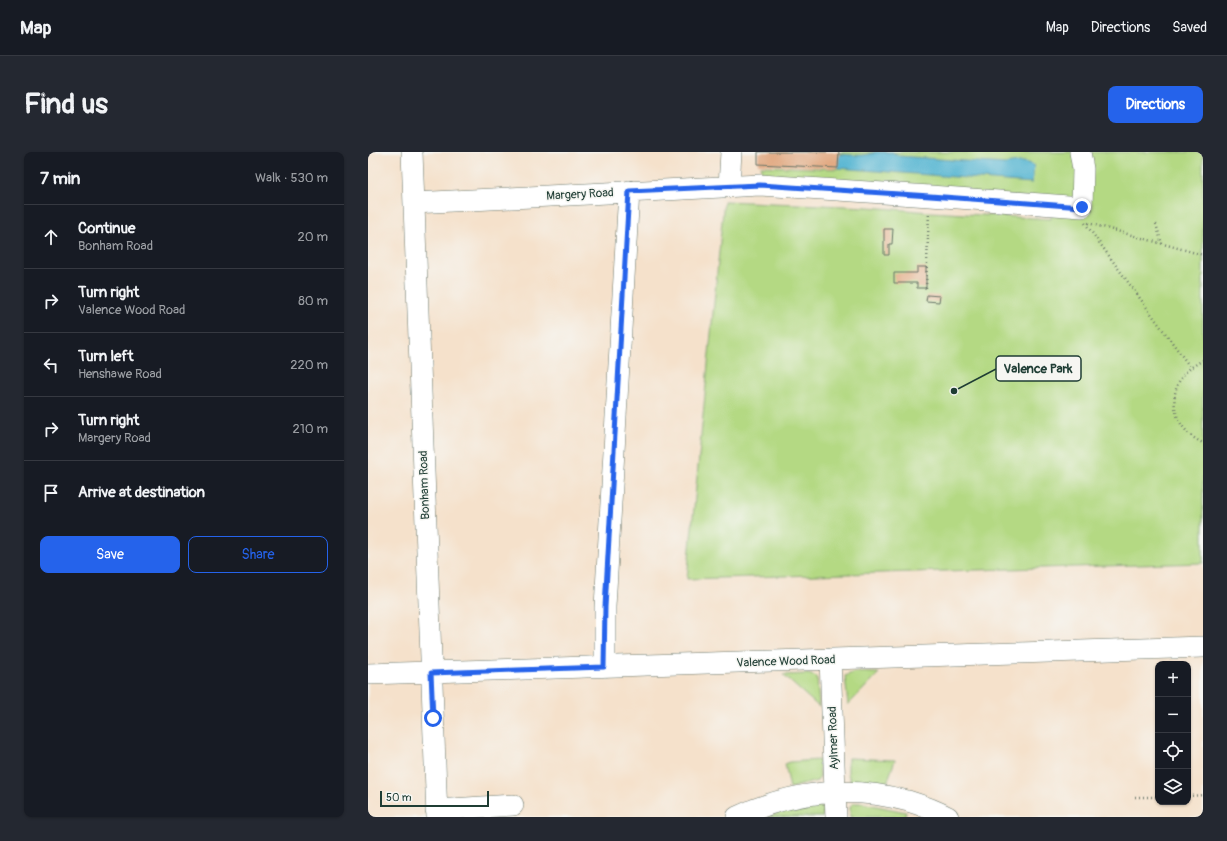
<!DOCTYPE html>
<html lang="en">
<head>
<meta charset="utf-8">
<style>
	:root { --surface:#171b24; --page:#242831; --text:#f1f3f6; --muted:#9ea1a6; --line:#363941; --accent:#2563eb }
	body { margin:0; font-family:Pangolin,sans-serif; background:var(--page); color:var(--text) }
	.controls { position:absolute; right:12px; bottom:12px; display:grid; overflow:hidden; border-radius:8px; box-shadow:0 1px 3px #0004 }
	.controls button { width:36px; height:36px; display:grid; place-items:center; padding:0; border:0; border-bottom:1px solid var(--line); background:var(--surface); color:var(--text); font:20px sans-serif }
	.scale { position:absolute; left:12px; bottom:10px; width:109px; box-sizing:border-box; padding-left:4px; border:2px solid #1f3d34; border-top:0; font-size:11px; line-height:14px; white-space:nowrap; color:#1f3d34; -webkit-text-stroke:3px #f6f6f2; paint-order:stroke }
	.stop { position:absolute; width:12px; height:12px; margin:-9px; border:3px solid #2563eb; border-radius:50%; background:#fff }
	.stop.end { background:#2563eb; border-color:#fff; box-shadow:0 1px 4px #0008 }
	.list { margin:0; padding:0; list-style:none }
	h2 { display:flex; justify-content:space-between; align-items:center; height:52px; margin:0; padding:0 16px; font-size:17px }
	h2 small { font-size:13px; font-weight:400; color:var(--muted) }
	.list li { display:grid; grid-template-columns:26px 1fr auto; gap:12px; align-items:center; box-sizing:border-box; height:64px; padding:0 16px; border-top:1px solid var(--line) }
	.list b { display:block; font-size:15px; white-space:nowrap }
	.list p { margin:0; font-size:13px; white-space:nowrap; color:var(--muted) }
	.list em { font-size:13px; font-style:normal; color:var(--muted) }
	.actions { display:flex; gap:8px; padding:12px 16px }
	.actions a { flex:1; padding:9px 0; border:1px solid var(--accent); border-radius:8px; text-align:center; font-size:14px; color:var(--accent) }
	.actions .main { background:var(--accent); color:#fff }
	.icon { flex:none; width:22px; height:22px; fill:none; stroke:currentColor; stroke-width:2; stroke-linecap:round; stroke-linejoin:round }
	.map { position:relative; flex:none; width:835px; height:665px; overflow:hidden; border-radius:8px }
	header { display:flex; align-items:center; gap:24px; box-sizing:border-box; height:56px; padding:0 20px; background:var(--surface); border-bottom:1px solid var(--line) }
	header strong { font-size:19px }
	nav { display:flex; gap:22px; margin-inline-start:auto; font-size:14px }
	.intro { display:flex; align-items:center; justify-content:space-between; box-sizing:border-box; height:96px; padding:0 24px }
	h1 { margin:0; font-size:28px }
	.button { padding:10px 18px; border-radius:8px; background:var(--accent); color:#fff; font-size:14px; font-weight:700 }
	main { display:flex; gap:24px; padding:0 24px }
	aside { flex:1; background:var(--surface); border-radius:8px; box-shadow:0 1px 3px #0004 }
	.map>svg:first-child { display:block }
	.green { fill:#b4d983; stroke:#6a8b5c }
	.water { fill:#54b5d2; stroke:#3a7983 }
	.building { fill:#e1a77f }
	.lines { fill:none; stroke-linecap:round; stroke-linejoin:round }
	.minor-casing { stroke:#6a7669; stroke-width:22 }
	.path { stroke:#6a7669; stroke-width:2.5; stroke-dasharray:1 3; stroke-linecap:butt }
	.minor { stroke:#fff; stroke-width:21 }
	.route { stroke:#2563eb; stroke-width:5 }
	.labels { text-anchor:middle; stroke-width:3; stroke-linejoin:round; paint-order:stroke }
	.street-label { font-size:12px; fill:#1f3d34; stroke:#f6f6f2 }
	.leader { fill:none; stroke:#1f3d34; stroke-width:1.5 }
	.callout-dot { fill:#1f3d34; stroke:#f6f6f2; stroke-width:1.5 }
	.callout { fill:#f6f6f2; stroke:#1f3d34; stroke-width:1.5 }
	.callout-label { font-size:13px; text-anchor:middle; font-weight:bold; fill:#1f3d34 }
</style>
</head>
<body>
<header>
<strong>Map</strong>
<nav><a>Map</a><a>Directions</a><a>Saved</a></nav>
</header>
<div class="intro"><h1>Find us</h1><a class="button">Directions</a></div>
<main>
<aside>
<h2>7 min<small>Walk · 530 m</small></h2>
<ul class="list">
<li><svg class="icon" aria-label="ahead" viewBox="0 0 24 24"><path d="M12 20V5M6 11l6-6 6 6"/></svg><div><b>Continue</b><p>Bonham Road</p></div><em>20 m</em></li>
<li><svg class="icon" aria-label="right" viewBox="0 0 24 24"><path d="M7 20v-9h11M14 6l5 5-5 5"/></svg><div><b>Turn right</b><p>Valence Wood Road</p></div><em>80 m</em></li>
<li><svg class="icon" aria-label="left" viewBox="0 0 24 24"><path d="M17 20v-9H6M10 6l-5 5 5 5"/></svg><div><b>Turn left</b><p>Henshawe Road</p></div><em>220 m</em></li>
<li><svg class="icon" aria-label="right" viewBox="0 0 24 24"><path d="M7 20v-9h11M14 6l5 5-5 5"/></svg><div><b>Turn right</b><p>Margery Road</p></div><em>210 m</em></li>
<li><svg class="icon" aria-label="arrive" viewBox="0 0 24 24"><path d="M6 21V4h12l-3 4 3 4H6"/></svg><div><b>Arrive at destination</b></div></li>
</ul>
<div class="actions"><a class="main">Save</a><a>Share</a></div>
</aside>
<div class="map">
<svg width="835" height="665" viewBox="0 0 835 665">
	<rect width="100%" height="100%" fill="#f6f6f2"/>
	<filter id="ink" filterUnits="userSpaceOnUse"><feTurbulence type="fractalNoise" baseFrequency=".025" numOctaves="2"/><feDisplacementMap in="SourceGraphic" scale="8" xChannelSelector="R" yChannelSelector="G"/><feConvolveMatrix kernelMatrix="1 2 1 2 8 2 1 2 1" color-interpolation-filters="sRGB"/></filter>
	<filter id="wash" filterUnits="userSpaceOnUse"><feTurbulence type="fractalNoise" baseFrequency=".012" numOctaves="4" result="noise"/><feDisplacementMap in="SourceGraphic" scale="16" xChannelSelector="R" yChannelSelector="G"/><feGaussianBlur stdDeviation="0.9" result="paint"/><feColorMatrix in="noise" values="0 0 0 0 0 0 0 0 0 0 0 0 0 0 0 0 0 1.4 0 .05"/><feComposite in="paint" operator="in"/></filter>
	<g filter="url(#wash)">
		<rect width="100%" height="100%" fill="#f5e1cb"/>
		<!-- green -->
		<path class="green" d="M472,0H835V411L319,427L356,49L500,55L562,60L683,67L685,47L393,29V14L470,17Z
			M486,520L511,521L480,553L477,524Z
			M440,522L449,525L451,555L415,523Z
			M480,606L527,608L518,634L483,630L480,622Z
			M451,608L452,625L449,629L422,636L417,612L421,610Z
			M485,651H494L538,660L536,665H482V655Z
			M448,652L454,655L455,665H399L426,655Z"/>
		<!-- water -->
		<path class="water" d="M508,0H524L531,4L637,12C647,11 658,7 666,14L664,31L470,16L471,2C484,3 496,5 508,0Z"/>
		<g id="blocks">
			<!-- building -->
			<path class="building" d="M390,0H471L470,16L390,12Z
				M516,77H525L524,92H521V103H516Z
				M549,115H558V136H549V131H526V121H549Z
				M559,143L572,144L571,150L558,149Z"/>
		</g>
	</g>
	<g filter="url(#ink)">
		<use href="#blocks" fill-opacity="0" stroke="#6a7669" stroke-width="1"/>
		<g class="lines">
			<!-- minor casing -->
			<g class="minor-casing">
				<path id="minor" d="M44,0L69,665
					M361,35L363,0
					M46,51L392,33L562,44L714,55L715,17L712,0
					M462,507L468,665
					M237,515V455L261,39
					M0,522L835,495
					M68,658L145,653
					M369,665C423,639 482,633 540,649C553,653 567,658 580,665"/>
			</g>
			<!-- path -->
			<path class="path" d="M717,71L822,215
				M720,71L835,103
				M788,72L794,92
				M558,136L561,60
				M835,208C827,213 819,217 813,226C798,250 810,280 835,291
				M820,644L835,643
				M767,645H790"/>
			<!-- minor -->
			<use href="#minor" class="minor"/>
		</g>
	</g>
	<g class="lines" filter="url(#ink)">
		<!-- route -->
		<path class="route" d="M65,566L63,521L236,515L237,455L261,39L392,33L562,44L714,55"/>
	</g>
	<g class="labels">
		<!-- street labels -->
		<g class="street-label">
			<text transform="translate(212 42) rotate(-3)" y="4">Margery Road</text>
			<text transform="translate(56 333) rotate(-92)" y="4">Bonham Road</text>
			<text transform="translate(418 509) rotate(-2)" y="4">Valence Wood Road</text>
			<text transform="translate(465 586) rotate(-92)" y="4">Aylmer Road</text>
		</g>
	</g>
	<!-- callouts -->
	<path class="leader" d="M586 239L628 217"/>
	<circle class="callout-dot" cx="586" cy="239" r="4"/>
	<rect class="callout" x="628" y="204" width="85" height="25" rx="4"/>
	<g class="callout-label">
		<text x="670" y="221">Valence Park</text>
	</g>
</svg>
<div class="controls">
<button>+</button>
<button>−</button>
<button><svg class="icon" aria-label="locate" viewBox="0 0 24 24"><circle cx="12" cy="12" r="6"/><path d="M12 2v4M12 18v4M2 12h4M18 12h4"/></svg></button>
<button><svg class="icon" aria-label="layers" viewBox="0 0 24 24"><path d="M12 4l9 5-9 5-9-5zM3 14l9 5 9-5"/></svg></button>
</div>
<div class="scale">50 m</div>
<div class="stop" style="left:65px;top:566px"></div>
<div class="stop end" style="left:714px;top:55px"></div>
</div>
</main>
</body>
</html>
